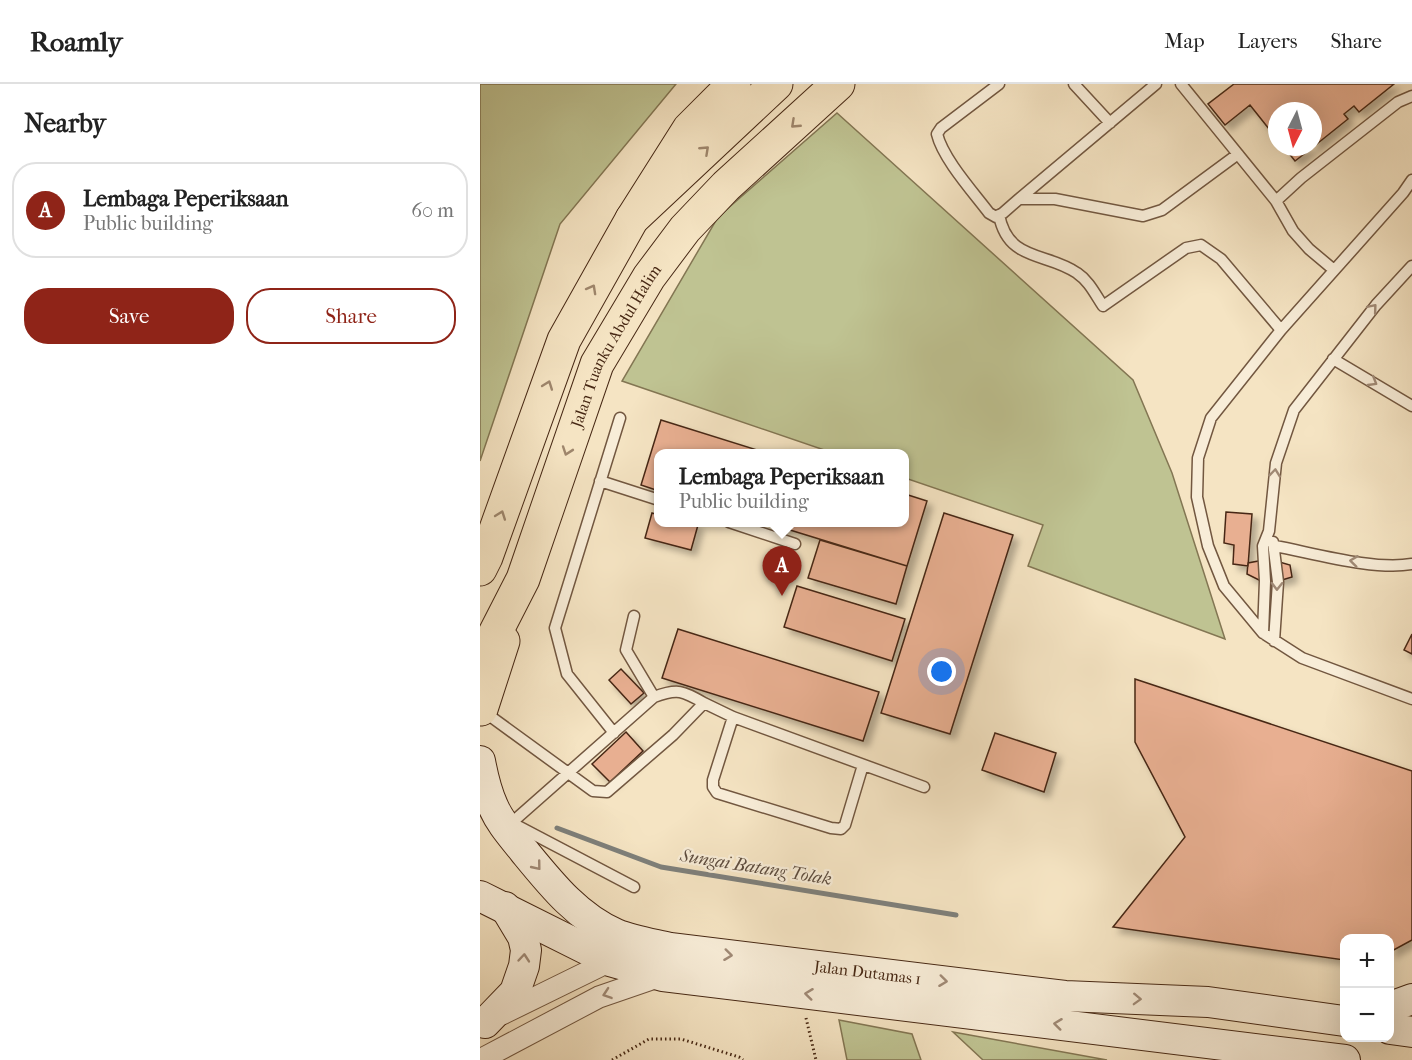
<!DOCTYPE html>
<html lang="en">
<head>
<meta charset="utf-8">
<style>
	:root { --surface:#fff; --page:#f2f2f2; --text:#222; --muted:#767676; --line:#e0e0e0; --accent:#8f2418 }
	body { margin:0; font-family:"IM FELL French Canon",serif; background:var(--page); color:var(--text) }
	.controls { position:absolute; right:18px; bottom:18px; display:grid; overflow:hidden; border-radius:12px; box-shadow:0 6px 24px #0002 }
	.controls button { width:54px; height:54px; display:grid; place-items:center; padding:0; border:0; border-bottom:2px solid var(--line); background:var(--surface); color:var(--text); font:30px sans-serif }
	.compass { position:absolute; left:788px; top:18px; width:54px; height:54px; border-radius:50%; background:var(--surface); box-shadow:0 6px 24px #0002; rotate:186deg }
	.you { position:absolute; left:462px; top:588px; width:21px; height:21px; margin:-15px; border:4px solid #fff; border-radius:50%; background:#1a73e8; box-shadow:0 0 0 9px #1a73e833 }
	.badge { display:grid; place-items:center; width:39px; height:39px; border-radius:50%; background:var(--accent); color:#fff; font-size:20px; font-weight:700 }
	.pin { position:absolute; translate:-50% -50px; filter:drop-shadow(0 2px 3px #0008) }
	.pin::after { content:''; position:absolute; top:32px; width:21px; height:18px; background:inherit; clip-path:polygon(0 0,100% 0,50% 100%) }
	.popup { position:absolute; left:174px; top:365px; width:255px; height:78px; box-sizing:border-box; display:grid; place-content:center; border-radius:12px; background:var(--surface); filter:drop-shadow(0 2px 4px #0005); font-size:20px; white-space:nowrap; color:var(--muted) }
	.popup b { font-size:22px; color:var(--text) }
	.popup::after { content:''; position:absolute; left:50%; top:100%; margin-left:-12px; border:12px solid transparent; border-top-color:var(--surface) }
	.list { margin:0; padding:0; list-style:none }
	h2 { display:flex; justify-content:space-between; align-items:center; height:78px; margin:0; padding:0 24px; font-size:26px }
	h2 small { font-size:20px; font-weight:400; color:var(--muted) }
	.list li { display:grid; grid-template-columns:39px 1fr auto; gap:18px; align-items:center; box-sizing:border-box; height:96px; margin:0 12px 12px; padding:0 12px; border:2px solid var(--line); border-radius:24px }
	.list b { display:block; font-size:22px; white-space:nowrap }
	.list p { margin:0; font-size:20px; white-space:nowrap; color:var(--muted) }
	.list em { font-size:20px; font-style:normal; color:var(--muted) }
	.actions { display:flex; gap:12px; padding:18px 24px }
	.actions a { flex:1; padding:14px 0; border:2px solid var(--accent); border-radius:24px; text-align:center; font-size:21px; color:var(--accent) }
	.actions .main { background:var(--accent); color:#fff }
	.map { position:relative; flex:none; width:932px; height:976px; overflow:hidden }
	header { display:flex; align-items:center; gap:36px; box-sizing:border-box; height:84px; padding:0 30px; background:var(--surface); border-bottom:2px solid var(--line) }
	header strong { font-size:28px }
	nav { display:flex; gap:33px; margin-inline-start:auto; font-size:21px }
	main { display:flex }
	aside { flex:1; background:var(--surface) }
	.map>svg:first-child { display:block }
	.green { fill:#bfc392; stroke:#837653; stroke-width:1.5 }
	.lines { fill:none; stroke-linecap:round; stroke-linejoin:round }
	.stream { stroke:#7e807b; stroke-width:5 }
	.building { fill:#e8af91; stroke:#472814; stroke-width:1.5; filter:url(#shadow) }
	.lane-casing { stroke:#725740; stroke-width:13 }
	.street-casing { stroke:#725740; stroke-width:23 }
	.secondary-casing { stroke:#472814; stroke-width:32 }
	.primary-casing { stroke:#472814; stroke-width:35 }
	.highway-casing { stroke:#472814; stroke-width:35 }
	.path { stroke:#472814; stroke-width:3; stroke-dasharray:1.5 3; stroke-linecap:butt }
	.lane { stroke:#f8edd8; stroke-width:10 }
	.street { stroke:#f8edd8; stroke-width:21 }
	.secondary { stroke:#f8edd8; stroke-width:30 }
	.primary { stroke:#f5e4c3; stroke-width:33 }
	.highway { stroke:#f5e4c3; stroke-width:33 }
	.oneway { stroke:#9e866c }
	.oneway2 { stroke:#a08a76 }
	.labels { text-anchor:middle; stroke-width:4.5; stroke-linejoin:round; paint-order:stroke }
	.street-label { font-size:16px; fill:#472814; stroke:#f8edd8 }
	.water-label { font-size:18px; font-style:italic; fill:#5e4d3f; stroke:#f8edd8 }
</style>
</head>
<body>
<header>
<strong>Roamly</strong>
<nav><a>Map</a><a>Layers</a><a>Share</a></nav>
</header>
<main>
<aside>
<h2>Nearby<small></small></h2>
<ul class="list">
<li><span class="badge">A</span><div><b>Lembaga Peperiksaan</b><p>Public building</p></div><em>60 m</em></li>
</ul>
<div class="actions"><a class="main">Save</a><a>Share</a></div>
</aside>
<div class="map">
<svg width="932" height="976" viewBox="0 0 932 976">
	<defs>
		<filter id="shadow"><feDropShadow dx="5.5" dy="5.5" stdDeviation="3" flood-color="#0004"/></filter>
	</defs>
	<rect width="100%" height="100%" fill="#f5e4c3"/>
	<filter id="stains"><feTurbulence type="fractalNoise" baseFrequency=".00333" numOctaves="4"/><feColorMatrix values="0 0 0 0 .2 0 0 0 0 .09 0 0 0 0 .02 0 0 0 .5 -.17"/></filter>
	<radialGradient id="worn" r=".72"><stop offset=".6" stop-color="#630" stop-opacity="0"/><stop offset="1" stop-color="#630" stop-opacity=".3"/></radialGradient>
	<!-- green -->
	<path class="green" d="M0,0H196L80,140L0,377Z
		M357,29L653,296L692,389L745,555L548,482L563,441L425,394V370L353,369L142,297L238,133Z
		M359,936L432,950L441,976H367Z
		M473,948L627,976H503Z"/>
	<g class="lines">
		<!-- stream -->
		<path class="stream" d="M77,744L181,783L476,831"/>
	</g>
	<!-- building -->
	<path class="building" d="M754,0H914L879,28L874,22L864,30L868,35L833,63V27H797V55L770,21L745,41L728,20Z
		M804,63H833L815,77Z
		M181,336L290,370H179V407L161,401Z
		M425,410L447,417L427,482L284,438H425Z
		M746,428L772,430L768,482L753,480L754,461L744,459Z
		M172,429L179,431V438H207L218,441L211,466L165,454Z
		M464,429L533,451L470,650L401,629Z
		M340,456L427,482L416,520L328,494Z
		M789,475L810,481L812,493L802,496H779L767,490L768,479Z
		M317,502L425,535L412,577L304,543Z
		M198,545L399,608L383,657L182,594Z
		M932,550V570L924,566Z
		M141,585L164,609L151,620L129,596Z
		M655,595L932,687V856L910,868V854H864V876L633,843L705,753L655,658Z
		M146,648L163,667L130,698L112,680Z
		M515,649L576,669L564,708L502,686Z"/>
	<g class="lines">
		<!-- lane casing -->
		<g class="lane-casing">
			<path id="lane" d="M519,0L461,44L457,50C463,75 494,109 509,129L516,133L523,129L539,115H575L663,132L682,126L758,70
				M594,0L630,39
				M701,0L796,117L813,147L829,165L854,186
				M932,96L923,109L801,246L731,334L718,374L717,413L728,462L744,502L783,549L822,574L932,615
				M539,115L676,0
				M796,117L821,94L918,18L932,12
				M519,131C528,178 567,168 597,189C609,197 615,210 623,222L706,164L721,161L741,175L801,246
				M853,275L932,322
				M120,397L179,416
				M249,438L315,460
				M793,458L798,498L794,557
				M795,462C833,469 895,487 932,480
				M154,532L146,566L174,613
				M783,549L785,497L783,462L789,447L796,379L814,326L896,221L932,182
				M3,627L113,707L127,708L193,651L224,619L253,633L444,703
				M253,633L233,696V703L237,709L351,744L361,745L365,741L383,681
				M134,649L87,590L75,544L140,334
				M34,740L154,803
				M28,742L174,613C198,604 203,607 224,619"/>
		</g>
		<!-- street casing -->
		<g class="street-casing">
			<path id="street" d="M22,930L130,877L133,867
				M0,976L119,913L183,891"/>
		</g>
		<!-- secondary casing -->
		<g class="secondary-casing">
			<g id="secondary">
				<path id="s1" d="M0,677C3,693 6,707 13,722C20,739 33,753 44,767C71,800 97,833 136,850C153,857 173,860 190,864L585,912L728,918L864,937"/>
				<path d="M0,812L130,877L183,892L865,976"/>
				<path d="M910,923L932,915"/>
				<path d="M5,939L35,908L44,882L46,866L43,853L25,823"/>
				<path d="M910,945L932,948"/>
			</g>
		</g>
		<!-- primary casing -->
		<g class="primary-casing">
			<g id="primary">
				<path d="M0,485L6,473L84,256L152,135L296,0"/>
				<path id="s2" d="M0,579L43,495L117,280L169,193L205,145L246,102L358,0"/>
				<path d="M1,625L23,557"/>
			</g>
		</g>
		<!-- highway casing -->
		<g class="highway-casing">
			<path id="highway" d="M152,135L209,45L254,0"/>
		</g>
		<!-- path -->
		<path class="path" d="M326,934L336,976
			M132,976L169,955H201L259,973L263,976"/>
		<!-- lane -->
		<use href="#lane" class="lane"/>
		<!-- street -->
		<use href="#street" class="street"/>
		<!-- secondary -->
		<use href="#secondary" class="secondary"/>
		<!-- primary -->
		<use href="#primary" class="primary"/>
		<!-- highway -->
		<use href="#highway" class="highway"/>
	</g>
	<!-- one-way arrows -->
	<defs><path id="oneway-chevron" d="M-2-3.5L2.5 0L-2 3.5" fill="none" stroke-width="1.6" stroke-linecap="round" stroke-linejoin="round" transform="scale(1.5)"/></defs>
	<g class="oneway">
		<use href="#oneway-chevron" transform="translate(315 40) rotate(137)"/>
		<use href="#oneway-chevron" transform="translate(225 66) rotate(-43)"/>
		<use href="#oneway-chevron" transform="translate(112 205) rotate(-61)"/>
		<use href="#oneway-chevron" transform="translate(68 301) rotate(-70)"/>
		<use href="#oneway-chevron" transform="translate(87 367) rotate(109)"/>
		<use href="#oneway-chevron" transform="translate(21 431) rotate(-70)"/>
	</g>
	<g class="oneway2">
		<use href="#oneway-chevron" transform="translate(893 224) rotate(-50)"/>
		<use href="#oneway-chevron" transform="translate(893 298) rotate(31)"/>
		<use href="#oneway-chevron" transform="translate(795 389) rotate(-84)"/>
		<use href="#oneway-chevron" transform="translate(874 477) rotate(-173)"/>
		<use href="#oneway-chevron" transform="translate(797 502) rotate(91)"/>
		<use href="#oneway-chevron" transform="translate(57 782) rotate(51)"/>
		<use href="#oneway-chevron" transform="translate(248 871) rotate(7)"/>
		<use href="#oneway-chevron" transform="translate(44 874) rotate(-85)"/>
		<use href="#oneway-chevron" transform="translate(463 897) rotate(7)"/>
		<use href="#oneway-chevron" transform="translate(127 910) rotate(161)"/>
		<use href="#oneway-chevron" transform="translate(329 910) rotate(-173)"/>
		<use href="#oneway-chevron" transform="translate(657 915) rotate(2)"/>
		<use href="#oneway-chevron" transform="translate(578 940) rotate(-173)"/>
	</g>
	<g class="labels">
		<!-- street labels -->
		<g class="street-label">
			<text dy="6" stroke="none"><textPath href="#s2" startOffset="346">Jalan Tuanku Abdul Halim</textPath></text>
			<text dy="6" stroke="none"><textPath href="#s1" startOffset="482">Jalan Dutamas 1</textPath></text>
		</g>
		<!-- water labels -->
		<g class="water-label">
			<text transform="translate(276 783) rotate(9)" y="6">Sungai Batang Tolak</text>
		</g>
	</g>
	<rect width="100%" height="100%" filter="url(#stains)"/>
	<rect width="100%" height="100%" fill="url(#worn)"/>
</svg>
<div class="controls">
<button>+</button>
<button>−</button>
</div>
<svg class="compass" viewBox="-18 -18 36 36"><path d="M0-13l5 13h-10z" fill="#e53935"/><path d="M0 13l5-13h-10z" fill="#767676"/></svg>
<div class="you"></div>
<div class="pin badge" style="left:302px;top:512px">A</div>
<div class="popup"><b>Lembaga Peperiksaan</b>Public building</div>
</div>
</main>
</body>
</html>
